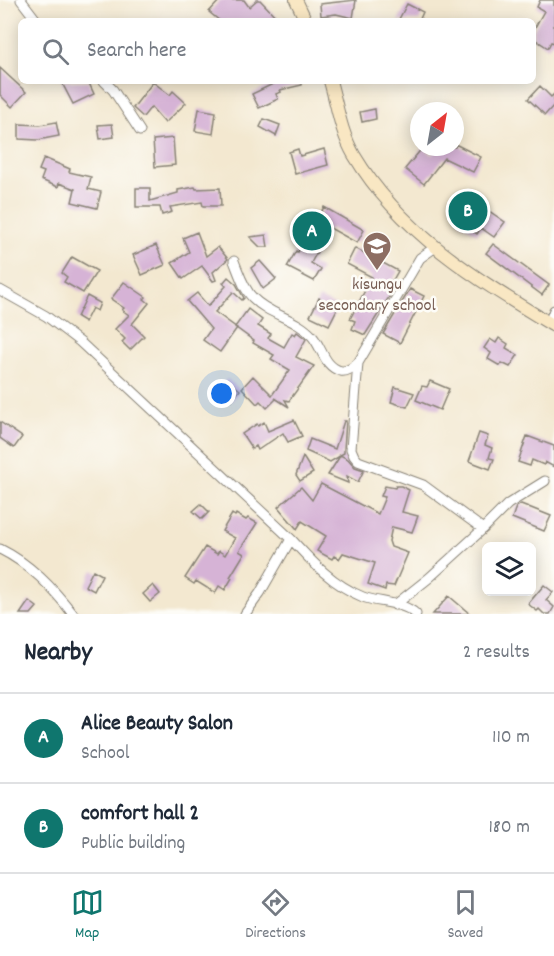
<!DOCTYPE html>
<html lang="en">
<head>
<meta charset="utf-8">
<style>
	:root { --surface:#fff; --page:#f2f2f3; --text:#1f2937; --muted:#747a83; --line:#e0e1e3; --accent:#0f766e }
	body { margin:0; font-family:Dekko,sans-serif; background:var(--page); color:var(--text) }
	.controls { position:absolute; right:18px; bottom:18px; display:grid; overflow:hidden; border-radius:9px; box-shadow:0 3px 15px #0003 }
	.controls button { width:54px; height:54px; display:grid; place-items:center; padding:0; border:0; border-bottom:2px solid var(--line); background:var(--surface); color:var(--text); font:30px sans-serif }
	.compass { position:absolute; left:410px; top:102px; width:54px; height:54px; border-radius:50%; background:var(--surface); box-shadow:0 3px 15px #0003; rotate:31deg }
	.you { position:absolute; left:222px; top:394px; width:21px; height:21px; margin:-15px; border:4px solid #fff; border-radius:50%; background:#1a73e8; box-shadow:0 0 0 9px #1a73e833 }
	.badge { display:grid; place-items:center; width:39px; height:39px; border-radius:50%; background:var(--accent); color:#fff; font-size:20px; font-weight:700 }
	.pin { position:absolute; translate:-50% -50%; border:3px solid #fff; box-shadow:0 2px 6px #0006 }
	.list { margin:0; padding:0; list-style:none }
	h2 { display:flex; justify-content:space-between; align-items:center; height:78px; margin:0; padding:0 24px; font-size:26px }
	h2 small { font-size:20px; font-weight:400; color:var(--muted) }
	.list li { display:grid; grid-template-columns:39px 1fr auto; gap:18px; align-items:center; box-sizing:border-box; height:90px; padding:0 24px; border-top:2px solid var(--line) }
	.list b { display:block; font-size:22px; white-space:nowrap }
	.list p { margin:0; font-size:20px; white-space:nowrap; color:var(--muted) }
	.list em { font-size:20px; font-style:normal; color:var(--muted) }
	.icon { flex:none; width:33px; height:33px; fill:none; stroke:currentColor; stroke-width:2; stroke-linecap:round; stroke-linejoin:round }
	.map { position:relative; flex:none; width:554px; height:614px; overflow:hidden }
	.search { position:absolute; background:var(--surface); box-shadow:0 3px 15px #0003; left:18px; right:18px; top:18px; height:66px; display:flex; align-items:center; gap:15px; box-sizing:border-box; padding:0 21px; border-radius:9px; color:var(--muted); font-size:22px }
	.sheet { height:258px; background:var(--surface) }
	nav { display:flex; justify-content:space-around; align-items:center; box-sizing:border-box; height:84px; border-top:2px solid var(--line); background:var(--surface); font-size:16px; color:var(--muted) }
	nav a { display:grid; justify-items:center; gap:3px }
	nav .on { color:var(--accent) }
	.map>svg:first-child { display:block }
	.building { fill:#d6b3d6 }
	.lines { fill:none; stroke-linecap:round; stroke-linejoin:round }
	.street-casing { stroke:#888276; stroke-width:11 }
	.secondary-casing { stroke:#888276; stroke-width:14 }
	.street { stroke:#fff; stroke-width:9 }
	.secondary { stroke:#f9e7c3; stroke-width:12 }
	.labels { text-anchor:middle; stroke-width:5; stroke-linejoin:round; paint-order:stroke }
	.education-label { font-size:18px; fill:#785e54; stroke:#fdfcf7 }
</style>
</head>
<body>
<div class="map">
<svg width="554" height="614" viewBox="0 0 554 614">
	<rect width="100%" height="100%" fill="#fdfcf7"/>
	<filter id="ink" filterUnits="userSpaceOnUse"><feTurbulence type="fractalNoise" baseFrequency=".0167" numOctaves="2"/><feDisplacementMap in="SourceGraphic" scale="12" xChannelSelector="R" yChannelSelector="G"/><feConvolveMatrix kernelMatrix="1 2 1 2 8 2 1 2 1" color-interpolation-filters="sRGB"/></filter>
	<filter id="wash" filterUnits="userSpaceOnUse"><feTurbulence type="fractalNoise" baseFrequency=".008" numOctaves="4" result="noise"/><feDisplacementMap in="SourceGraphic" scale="24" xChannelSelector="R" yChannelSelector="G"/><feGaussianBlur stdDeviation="1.35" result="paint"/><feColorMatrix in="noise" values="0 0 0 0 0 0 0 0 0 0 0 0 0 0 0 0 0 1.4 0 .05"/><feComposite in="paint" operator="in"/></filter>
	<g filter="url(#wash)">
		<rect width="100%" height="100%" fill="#f3e8d0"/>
		<g id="blocks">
			<!-- building -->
			<path class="building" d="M220,0H244L249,7L257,0H260L280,21H220L209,12Z
				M356,0L353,18L336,14L321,16L320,4Z
				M540,0H554V43L551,42L548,48L533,38V31L544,11L537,7Z
				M407,4L423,12L419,21H398Z
				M0,68L26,92L12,107L0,95Z
				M61,81H88L94,94L73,104Z
				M279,81H302V85L280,90L281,92L276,94L278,99L259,108L252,94Z
				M153,82L170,95L173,91L186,103L165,123L151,107L143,117L133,108Z
				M540,86L551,97L554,94V105L545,115L528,99Z
				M199,109L216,112L213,134L195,131Z
				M375,109L376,119L362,122L360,112Z
				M264,119L280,125L276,136L260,127Z
				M56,122L59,136L38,140L19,139V124L40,125Z
				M112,124L114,137L100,139L98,125Z
				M173,138L175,165L155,167L153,140Z
				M455,144L481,157L473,172L444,158L424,184L405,169L423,147L432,155L436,147H455Z
				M298,149L300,156L324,149L328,165L295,174L289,152Z
				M44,158L70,169L69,172L91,177L88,189L101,192L97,208L72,202L75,189L59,183L58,187L41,180L44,172L39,170Z
				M195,187L196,189L220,188L221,206H203L202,202L170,207L172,212L162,215L160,207H136V188H150V201L178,193V190Z
				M472,202L487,214L489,211L505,222L494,237L481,228L477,234L458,220Z
				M324,207L364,230L357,243L330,228L311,263L321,269L314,281L287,267L296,251L298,252Z
				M197,232L206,256L218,247L228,259L213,272L216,280L213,281L202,266L183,279L172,263L189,252L183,238Z
				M266,235L268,247H260L250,237Z
				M493,244L549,285L542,295L486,253Z
				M156,245L165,265L142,275L133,255Z
				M355,248L398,271L393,280L398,283L365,335L352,329L355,321L350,319L372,277L347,264Z
				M72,257L97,271L83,293L64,282L67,277L62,273Z
				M260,261L276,279L263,289L251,268Z
				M228,277L236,284L244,298L242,300L233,292L215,312L237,328L220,352L203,340L211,329L187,301L197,293L208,306L226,286L223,283Z
				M124,282L146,297L144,299L149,303L132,324L144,336L130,350L122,342L125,339L115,329L129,315L122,310L124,308L111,299Z
				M410,289L424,296L400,343L383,334Z
				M87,296L100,303L97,311L92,308L85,322L77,317Z
				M319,298L338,307L329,325L310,316Z
				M248,309L262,320L258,326L271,334L268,338L284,347L292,333L295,335L297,332L306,339L296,357L314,366L289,401L285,400L289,407L275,398L276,399L267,408L260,401L257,404L242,388L253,376L272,395L290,370L271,359L274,355L253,343L254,341L235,327Z
				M499,338L508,344L506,348L518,355L510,367L502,363L500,366L488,359L491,353L484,348L490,339L496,343Z
				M227,379L240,390L231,401L218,390Z
				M430,381L449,389L440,410L416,400L422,386L427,387Z
				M395,387L414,393L407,407L391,402Z
				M294,420L302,436L288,442L283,433L258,450L256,446L252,449L242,434L257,424L258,426L264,422L268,431Z
				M344,421H346L344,449V453L340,455L348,459L355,467L364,470L358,482L347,476L348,483L328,475L340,456L330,462L306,451L310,439L335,449Z
				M0,422L22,437L14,448L0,438Z
				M479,433L488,436L485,445L492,448L489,458L494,459L490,469L469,461Z
				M527,436L554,446V467L545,462L544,465L532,460L530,466L518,462Z
				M303,457L313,473L300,481L296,475Z
				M321,484L378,514L385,497L381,496L385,486L395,488L396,486H401L409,490L402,512L418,516L412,532L392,527L389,541L391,547L408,553L394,586L386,585L385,590L368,584L375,563L343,553L339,559L334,556L332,559L317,551L326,536L302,521L297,529L278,507L301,487L312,500Z
				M201,504L209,512L202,519L193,511Z
				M521,504L551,516L544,531L512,518L516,507Z
				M232,514L235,516L236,514L246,520L248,518L257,523L239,551L244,554L230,577L232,578L225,590L219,586L215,593L196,581L194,584L185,578L205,547L217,554L219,551L225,555L235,538L222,531Z
				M93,570L102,575L94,591L85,586Z
				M153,585L160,594L150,602L143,594Z
				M544,585L553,592L546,600L554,607L550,614H544L539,609L537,611L528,604Z
				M449,596L470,614H433Z
				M29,601L37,607L31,614H20Z"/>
		</g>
	</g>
	<g filter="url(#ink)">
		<use href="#blocks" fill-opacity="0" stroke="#888276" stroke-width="1.5"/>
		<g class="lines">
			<!-- street casing -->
			<g class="street-casing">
				<path id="street" d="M21,0L37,21
					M104,81L113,90L140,131
					M434,248L420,258L358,363L351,449L354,456L358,461L423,485L483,529
					M234,261C239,273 243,288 253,298C269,315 296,318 312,336C322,347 324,367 341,371C348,372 353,367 358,363
					M0,290L46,316L80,342L291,539C312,562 333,585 363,597C379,603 403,602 416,614
					M549,323L554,310
					M0,549C30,564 52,587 73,614
					M395,605L429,578L483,529L508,504L545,481
					M245,614L260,593L291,539"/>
			</g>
			<!-- secondary casing -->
			<g class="secondary-casing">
				<path id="secondary" d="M296,0L306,21
					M330,81C337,105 341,133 354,155C401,234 478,280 554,326"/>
			</g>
			<!-- street -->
			<use href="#street" class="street"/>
			<!-- secondary -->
			<use href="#secondary" class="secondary"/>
		</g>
	</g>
	<!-- icons -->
	<defs>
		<g id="school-pin" transform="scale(1.5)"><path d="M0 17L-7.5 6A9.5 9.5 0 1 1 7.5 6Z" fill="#8d6e63" stroke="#fdfcf7"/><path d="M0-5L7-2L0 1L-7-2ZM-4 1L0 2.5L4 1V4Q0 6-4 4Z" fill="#fff"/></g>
	</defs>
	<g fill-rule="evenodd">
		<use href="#school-pin" x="377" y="246"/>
	</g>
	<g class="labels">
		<!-- education labels -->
		<g class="education-label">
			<text x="377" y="289">kisungu<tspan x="377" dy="21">secondary school</tspan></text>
		</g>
	</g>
</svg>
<div class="controls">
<button><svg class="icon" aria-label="layers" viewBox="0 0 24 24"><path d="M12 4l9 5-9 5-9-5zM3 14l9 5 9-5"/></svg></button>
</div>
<svg class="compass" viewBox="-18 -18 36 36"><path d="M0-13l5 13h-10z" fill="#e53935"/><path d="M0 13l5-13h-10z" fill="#747a83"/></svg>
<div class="you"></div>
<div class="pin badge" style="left:312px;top:231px">A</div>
<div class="pin badge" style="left:468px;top:211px">B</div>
<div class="search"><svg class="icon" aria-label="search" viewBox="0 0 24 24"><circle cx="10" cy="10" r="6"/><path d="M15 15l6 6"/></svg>Search here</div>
</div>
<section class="sheet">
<h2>Nearby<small>2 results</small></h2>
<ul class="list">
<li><span class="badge">A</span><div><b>Alice Beauty Salon</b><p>School</p></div><em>110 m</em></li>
<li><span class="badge">B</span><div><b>comfort hall 2</b><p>Public building</p></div><em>180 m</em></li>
</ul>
</section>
<nav>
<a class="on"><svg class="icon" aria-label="map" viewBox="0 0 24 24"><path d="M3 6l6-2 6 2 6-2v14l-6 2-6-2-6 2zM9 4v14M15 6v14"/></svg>Map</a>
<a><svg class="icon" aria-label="directions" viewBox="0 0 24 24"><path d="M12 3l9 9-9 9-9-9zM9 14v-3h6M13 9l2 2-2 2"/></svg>Directions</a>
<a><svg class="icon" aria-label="saved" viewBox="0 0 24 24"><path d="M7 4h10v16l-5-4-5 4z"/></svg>Saved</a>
</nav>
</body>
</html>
